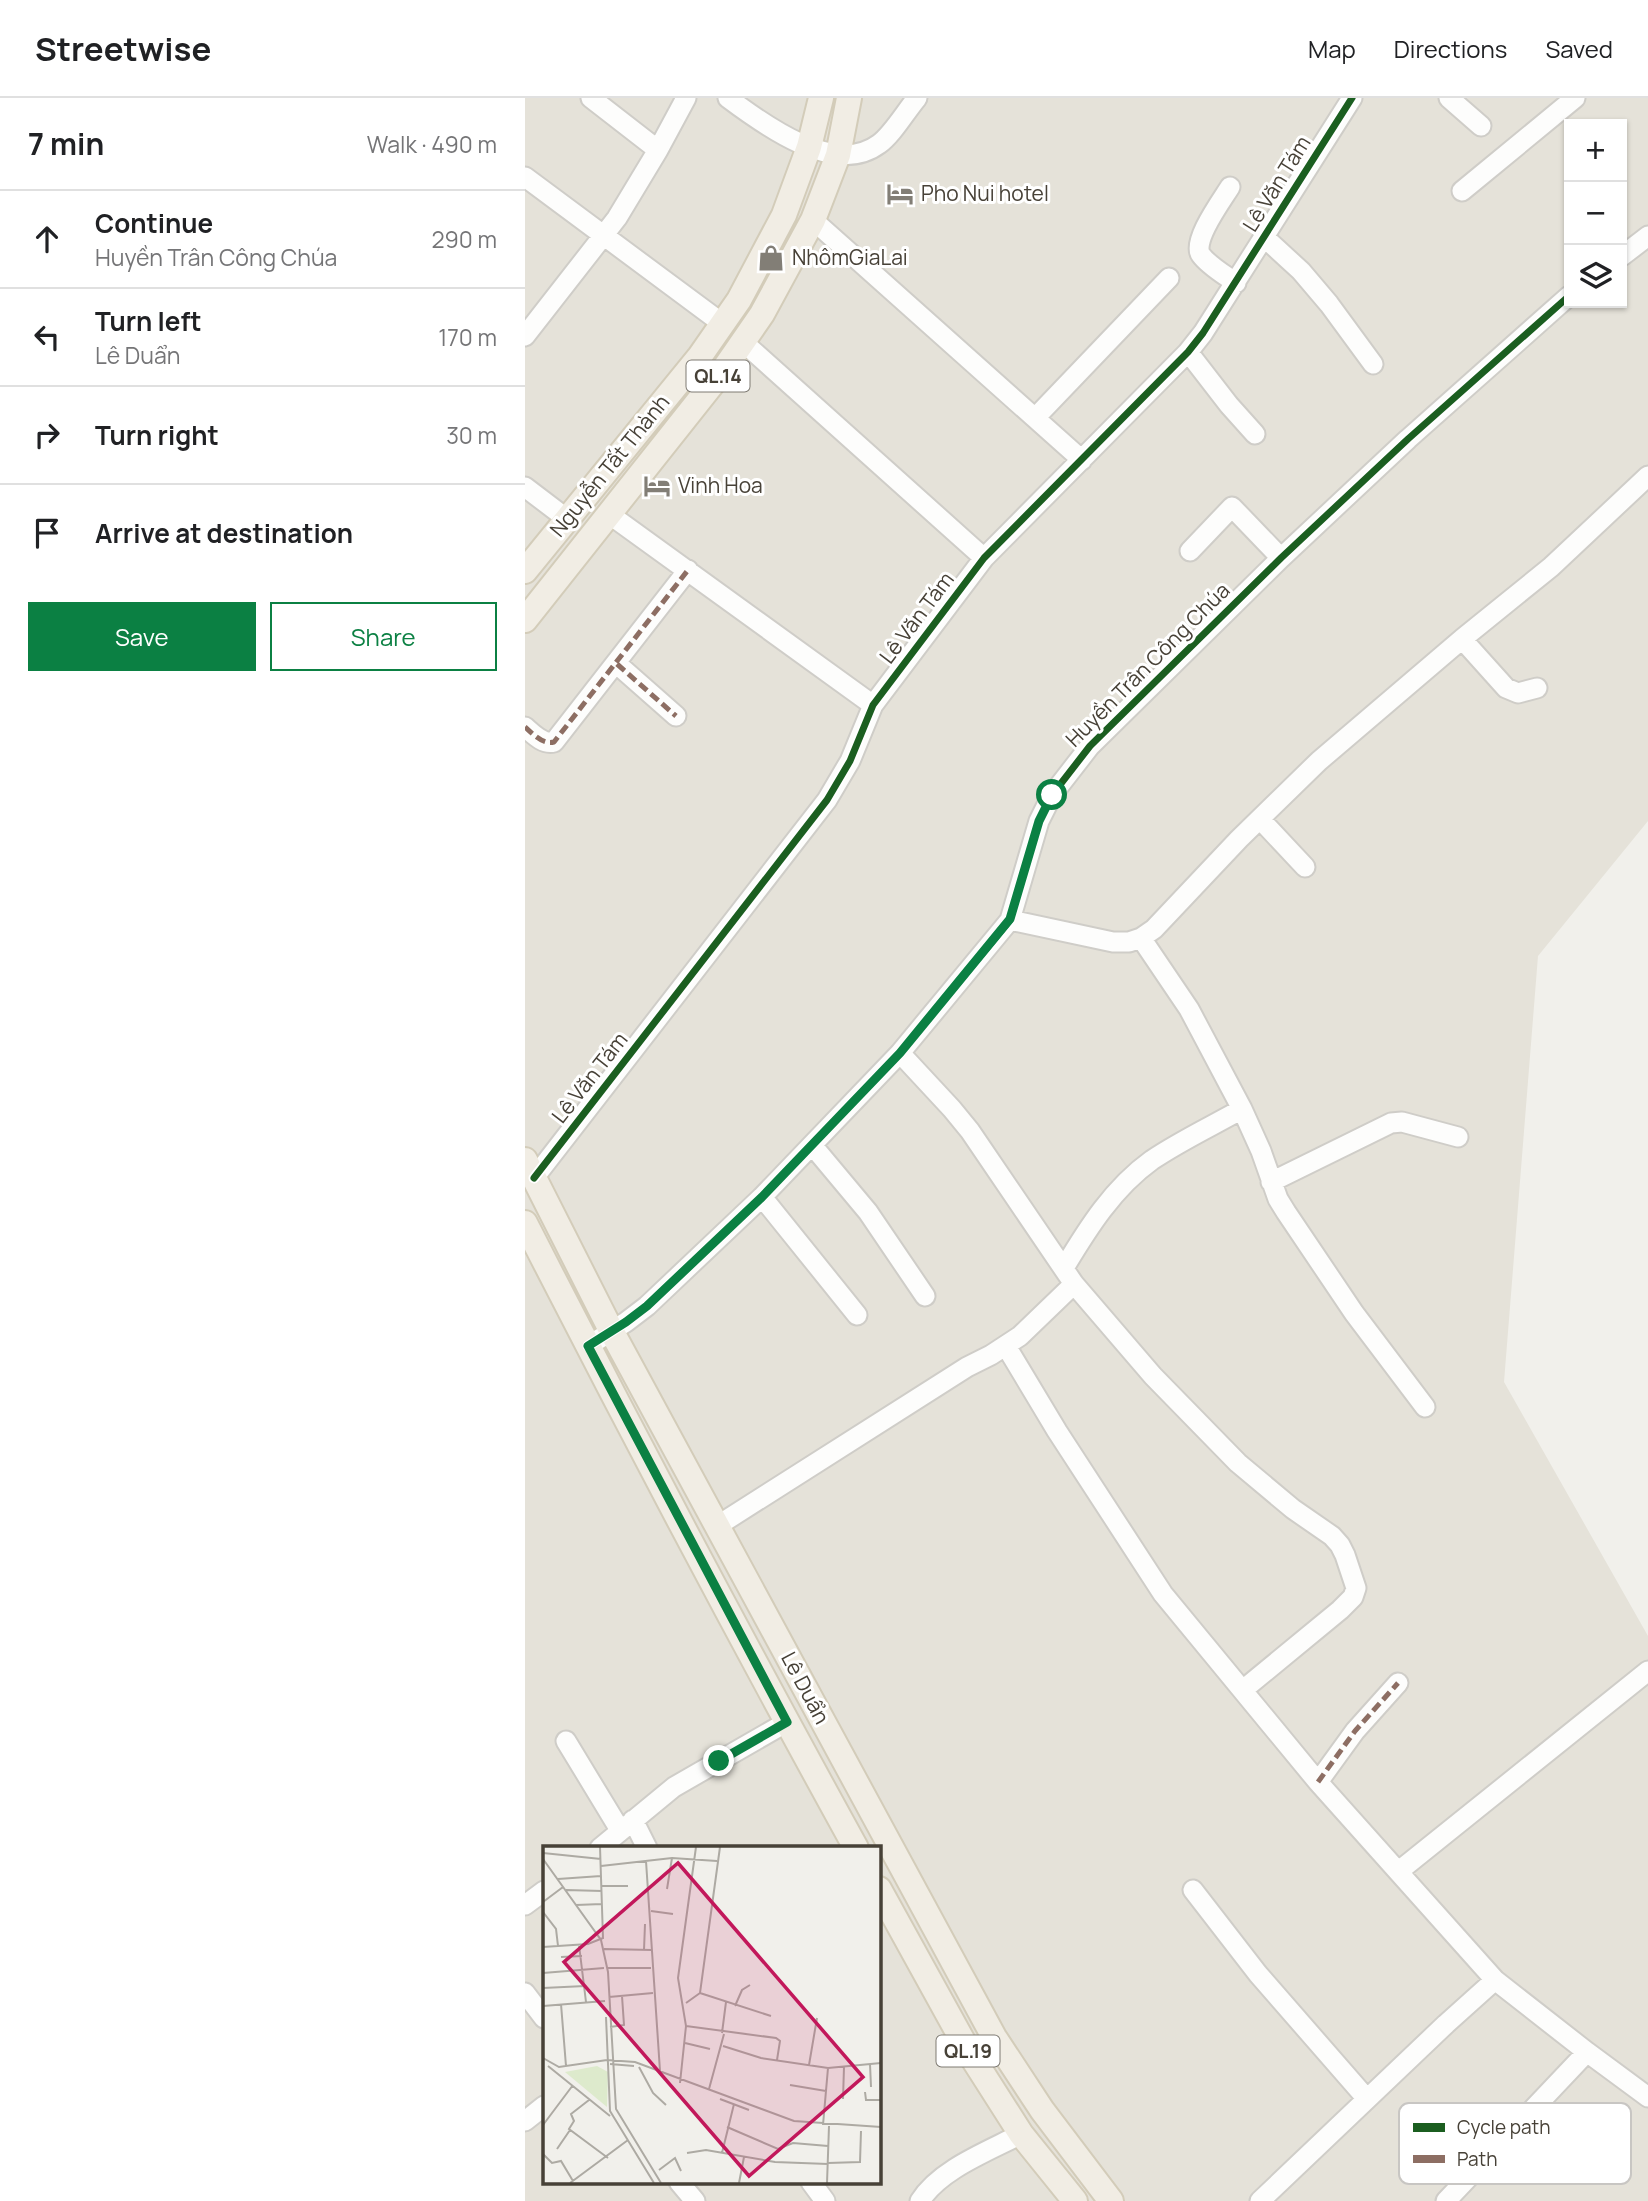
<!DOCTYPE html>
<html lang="en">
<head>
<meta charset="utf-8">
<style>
	:root { --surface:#fff; --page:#f2f2f2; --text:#202124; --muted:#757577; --line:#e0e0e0; --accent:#0b8043 }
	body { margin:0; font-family:Manrope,sans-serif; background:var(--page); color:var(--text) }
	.controls { position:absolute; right:21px; top:21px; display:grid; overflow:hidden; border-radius:0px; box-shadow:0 2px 5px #0004 }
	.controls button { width:63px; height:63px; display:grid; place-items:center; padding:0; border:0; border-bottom:2px solid var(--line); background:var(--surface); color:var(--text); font:35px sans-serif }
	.stop { position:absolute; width:21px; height:21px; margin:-16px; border:5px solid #0b8043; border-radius:50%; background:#fff }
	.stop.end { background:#0b8043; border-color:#fff; box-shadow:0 2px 7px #0008 }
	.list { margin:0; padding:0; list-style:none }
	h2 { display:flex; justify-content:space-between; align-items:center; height:91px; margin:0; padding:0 28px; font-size:30px }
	h2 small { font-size:23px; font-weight:400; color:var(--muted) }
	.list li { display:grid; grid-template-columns:46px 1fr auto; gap:21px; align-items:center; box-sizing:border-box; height:98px; padding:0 28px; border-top:2px solid var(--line) }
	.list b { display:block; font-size:26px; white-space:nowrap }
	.list p { margin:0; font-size:23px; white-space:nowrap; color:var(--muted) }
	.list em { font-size:23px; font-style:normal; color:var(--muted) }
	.actions { display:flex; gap:14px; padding:21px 28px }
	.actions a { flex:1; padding:16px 0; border:2px solid var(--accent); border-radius:0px; text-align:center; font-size:24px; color:var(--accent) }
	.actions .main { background:var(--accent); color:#fff }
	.icon { flex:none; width:38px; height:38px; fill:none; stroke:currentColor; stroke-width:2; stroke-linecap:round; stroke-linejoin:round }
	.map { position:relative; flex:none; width:1123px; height:2103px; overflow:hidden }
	header { display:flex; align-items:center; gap:42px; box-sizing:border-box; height:98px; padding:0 35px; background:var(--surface); border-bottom:2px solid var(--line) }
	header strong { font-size:33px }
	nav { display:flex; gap:38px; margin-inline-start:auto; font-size:24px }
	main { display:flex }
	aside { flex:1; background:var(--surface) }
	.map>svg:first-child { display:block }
	.residential { fill:#e5e2d9; fill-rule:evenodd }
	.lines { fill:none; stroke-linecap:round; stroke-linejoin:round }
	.minor-casing { stroke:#cfcdc8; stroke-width:23 }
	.major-casing { stroke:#d3ccb9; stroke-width:28 }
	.minor { stroke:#fdfdfc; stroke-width:19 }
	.major { stroke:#f1ede4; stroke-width:24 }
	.quiet { stroke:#8d6e63; stroke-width:5; stroke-dasharray:10 5; stroke-linecap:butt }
	.cycleway-casing { stroke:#fff; stroke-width:11 }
	.cycleway { stroke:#1b5e20; stroke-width:7 }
	.route { stroke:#0b8043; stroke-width:9 }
	.labels { text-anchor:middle; stroke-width:6; stroke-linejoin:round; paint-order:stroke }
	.shield { fill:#fff; stroke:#7e7a73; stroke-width:2 }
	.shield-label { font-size:19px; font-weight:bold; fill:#474137 }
	.street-label { font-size:21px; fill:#474137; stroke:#fff }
	.poi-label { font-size:21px; fill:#474137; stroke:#fff; text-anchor:start }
	.inset-road { fill:none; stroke:#adaaa3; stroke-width:2 }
	.view { fill:#c2185b; fill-opacity:0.15; stroke:#c2185b; stroke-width:3.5 }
	.inset-edge { fill:none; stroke:#474137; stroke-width:3.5 }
	.key { fill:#fff; stroke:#c8c6c3; stroke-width:2 }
	.key-label { font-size:19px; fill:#474137 }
</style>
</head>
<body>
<header>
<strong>Streetwise</strong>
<nav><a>Map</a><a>Directions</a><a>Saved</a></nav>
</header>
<main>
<aside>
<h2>7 min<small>Walk · 490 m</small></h2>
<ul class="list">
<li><svg class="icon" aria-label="ahead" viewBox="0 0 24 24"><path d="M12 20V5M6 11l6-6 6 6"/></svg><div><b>Continue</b><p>Huyền Trân Công Chúa</p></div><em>290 m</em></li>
<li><svg class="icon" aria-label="left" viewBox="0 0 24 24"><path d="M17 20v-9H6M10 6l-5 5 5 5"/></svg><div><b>Turn left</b><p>Lê Duẩn</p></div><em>170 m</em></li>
<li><svg class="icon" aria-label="right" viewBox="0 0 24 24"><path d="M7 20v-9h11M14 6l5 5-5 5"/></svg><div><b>Turn right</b></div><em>30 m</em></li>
<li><svg class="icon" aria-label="arrive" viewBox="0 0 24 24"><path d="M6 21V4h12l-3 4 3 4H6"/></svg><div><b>Arrive at destination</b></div></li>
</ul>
<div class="actions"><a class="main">Save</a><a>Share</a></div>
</aside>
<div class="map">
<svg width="1123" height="2103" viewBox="0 0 1123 2103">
	<rect width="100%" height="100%" fill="#f1f0eb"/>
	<!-- residential -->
	<path class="residential" d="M0,0H1123V723L1013,858L979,1284L1123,1538V2103H0ZM1044,26H1097V205H1044ZM19,1750H354V2084H19Z"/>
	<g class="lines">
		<!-- minor casing -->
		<g class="minor-casing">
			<path id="minor" d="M66,0L133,52
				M203,0C239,27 310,79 354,46C367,37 381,13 392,0
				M924,0L956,28
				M0,79L198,226
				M705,89C697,102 666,144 676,157C684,168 700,177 711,185
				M937,93L1050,0
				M288,122L557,362
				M739,139L776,173L804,206L848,266
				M1097,158L1123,138
				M0,238L92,120L133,52L161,0
				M218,244L459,460
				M663,254L704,307L730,336
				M510,320L644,180
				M0,389L42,421
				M84,416L348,607
				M665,453L707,409L756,460
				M937,541L981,590L993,595L1012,590
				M92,566L151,618
				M0,629C8,636 18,647 29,644L163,472
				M735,721L780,769
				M485,822L588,844H604L616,840L629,831L714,741L794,663L937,541L1026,469L1123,378
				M616,840L664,911L717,1011L736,1053L753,1101L761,1114L829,1215L900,1309
				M375,955L427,1011L445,1033L549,1186L628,1278L713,1365L768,1411L807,1438L815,1447L820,1457L831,1490L828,1499L815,1512L719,1591
				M287,1047L343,1114L400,1198
				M9,1080L302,702L325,663L348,607L459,460L663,254L678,235L827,0
				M746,1084L866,1025L877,1024L933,1039
				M237,1099L332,1217
				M539,1170C563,1130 588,1090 627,1062C655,1043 687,1028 717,1011
				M63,1248L101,1224L122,1208L237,1099L375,955L485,822L514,723L527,697L565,648L756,460L883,341L1044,198
				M481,1248L532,1333L638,1496L793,1684L970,1882L1062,1954L1123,1999
				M192,1428L442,1269L466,1257L495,1238L549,1186
				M41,1643L95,1732
				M793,1684L830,1633L873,1585
				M108,1722L122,1750
				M75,1750L149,1689L262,1624
				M874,1773L1123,1573
				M668,1792L733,1876L842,2001
				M0,1807L19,1793
				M0,1895L19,1920
				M0,2023L19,2008
				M154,2084L170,2103
				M286,2084L300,2103
				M395,2103C415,2071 464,2053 496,2036
				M735,2103L921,1926L970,1882
				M921,2103L1062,1954"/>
		</g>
		<!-- major casing -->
		<g class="major-casing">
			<path id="major" d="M0,473L175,258L214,202L259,117L284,49L296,0
				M0,522L199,271L237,216L288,122L313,57L324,0
				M0,1062L87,1234L469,1939L517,2012L586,2103
				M0,1125C107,1335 217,1543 331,1750
				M354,1791L445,1956L496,2036L550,2103"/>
		</g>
		<!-- minor -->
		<use href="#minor" class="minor"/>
		<!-- major -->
		<use href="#major" class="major"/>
		<!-- quiet -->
		<path class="quiet" d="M92,566L151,618
			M0,629C8,636 18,647 29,644L163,472
			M793,1684L830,1633L873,1585"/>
		<!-- cycleway casing -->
		<g class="cycleway-casing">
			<path id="cycleway" d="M9,1080L302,702L325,663L348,607L459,460L663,254L678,235L827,0
				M63,1248L101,1224L122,1208L237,1099L375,955L485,822L514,723L527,697L565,648L756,460L883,341L1044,198"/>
		</g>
		<!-- cycleway -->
		<use href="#cycleway" class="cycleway"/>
	</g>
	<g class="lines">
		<!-- route -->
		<path class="route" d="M194,1663L262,1624L63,1248L101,1224L122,1208L237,1099L375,955L485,821L514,723L527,697"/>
	</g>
	<!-- icons -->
	<defs>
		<g id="hotel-bare" transform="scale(2.1)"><path d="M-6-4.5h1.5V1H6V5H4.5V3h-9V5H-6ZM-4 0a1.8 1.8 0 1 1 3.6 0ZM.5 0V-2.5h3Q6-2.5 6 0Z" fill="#827e76" stroke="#fff" stroke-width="2.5" paint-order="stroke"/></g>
		<g id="shop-bare" transform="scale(2.1)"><path d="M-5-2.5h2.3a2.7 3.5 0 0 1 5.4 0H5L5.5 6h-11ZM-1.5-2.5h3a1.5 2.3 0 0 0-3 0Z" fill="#827e76" stroke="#fff" stroke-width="2.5" paint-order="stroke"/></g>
	</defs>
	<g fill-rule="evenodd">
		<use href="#hotel-bare" x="375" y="96"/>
		<use href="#shop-bare" x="246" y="160"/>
		<use href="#hotel-bare" x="132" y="388"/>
	</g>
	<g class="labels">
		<!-- shield labels -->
		<g class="shield">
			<rect x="161.5" y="262.5" width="63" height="31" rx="5"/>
			<rect x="411.5" y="1937.5" width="63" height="31" rx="5"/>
		</g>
		<g class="shield-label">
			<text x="193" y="285">QL.14</text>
			<text x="443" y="1960">QL.19</text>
		</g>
		<!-- street labels -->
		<g class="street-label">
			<text transform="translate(752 86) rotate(-58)" y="7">Lê Văn Tám</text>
			<text transform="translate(85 368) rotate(-51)" y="7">Nguyễn Tất Thành</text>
			<text transform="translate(392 520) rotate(-53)" y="7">Lê Văn Tám</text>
			<text transform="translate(623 567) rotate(-45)" y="7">Huyền Trân Công Chúa</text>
			<text transform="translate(65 980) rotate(-52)" y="7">Lê Văn Tám</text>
			<text transform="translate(280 1590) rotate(62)" y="7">Lê Duẩn</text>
		</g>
		<!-- poi labels -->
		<g class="poi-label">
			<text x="396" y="103">Pho Nui hotel</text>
			<text x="267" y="167">NhômGiaLai</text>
			<text x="153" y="395">Vinh Hoa</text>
		</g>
	</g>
	<!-- overview -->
	<g transform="translate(18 1748)">
		<rect width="338" height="338" fill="#f1f0eb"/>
		<path d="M54,220L65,226L64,261L22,226Z" fill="#ddeacc"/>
		<path class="inset-road" d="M0,7L58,13M0,13L58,94L65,126L73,263L118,337M103,15L117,225M58,20L129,12L174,15M15,33L58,30M59,40H85M124,43L129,12M23,44L59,45M0,56L20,41M33,59L59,58M108,65L130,68M0,66L13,83L15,100M36,99L43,156M0,101L45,98L60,92L57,1M61,103L109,104M101,104L102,78M18,111L39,110M64,122H108M0,127L61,122M0,142L42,140M157,147L228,170M66,151L110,147M143,157L157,147L177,1M18,158L23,220M0,160L62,155M192,160L199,144L207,139M63,171L67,265L111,337M143,180L233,192L237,195L234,214M67,181L81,179L79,150M179,187L183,156M142,197L167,203M180,200L218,212L285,222L338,217M0,212L16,221L64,214L92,216L251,275L338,281M67,218L91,220M327,218L328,241M266,219L274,172M5,220L67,270M96,221L110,247L123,259M137,237L143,180L135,132L153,1M247,239L283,245M166,243L181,188M322,246L323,254H338M177,253L206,264M300,253L301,221M46,254L28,268L31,275L26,283L65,312M0,279L30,239M280,279L285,222M184,281L235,303L250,297L285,300M14,303L27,284M144,307L163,304L232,316L285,318M179,307L191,258M0,308L9,317L18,315L30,335M285,317L317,316L318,285M116,324L132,312L138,325M27,337L85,294M196,337L201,311M284,337L286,280"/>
		<path class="view" d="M135,17L320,231L206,330L21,116Z"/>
		<rect width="338" height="338" class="inset-edge"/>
	</g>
	<!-- legend -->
	<rect x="874" y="2005" width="232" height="81" rx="10" class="key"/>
	<rect x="888" y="2025" width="32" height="9" fill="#1b5e20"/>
	<rect x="888" y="2057" width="32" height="8" fill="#8d6e63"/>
	<g class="key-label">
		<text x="932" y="2036">Cycle path</text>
		<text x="932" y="2068">Path</text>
	</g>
</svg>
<div class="controls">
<button>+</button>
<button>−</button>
<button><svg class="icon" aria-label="layers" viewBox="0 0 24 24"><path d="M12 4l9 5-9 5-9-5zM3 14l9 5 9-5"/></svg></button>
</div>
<div class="stop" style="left:527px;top:697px"></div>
<div class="stop end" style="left:194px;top:1663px"></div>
</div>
</main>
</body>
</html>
